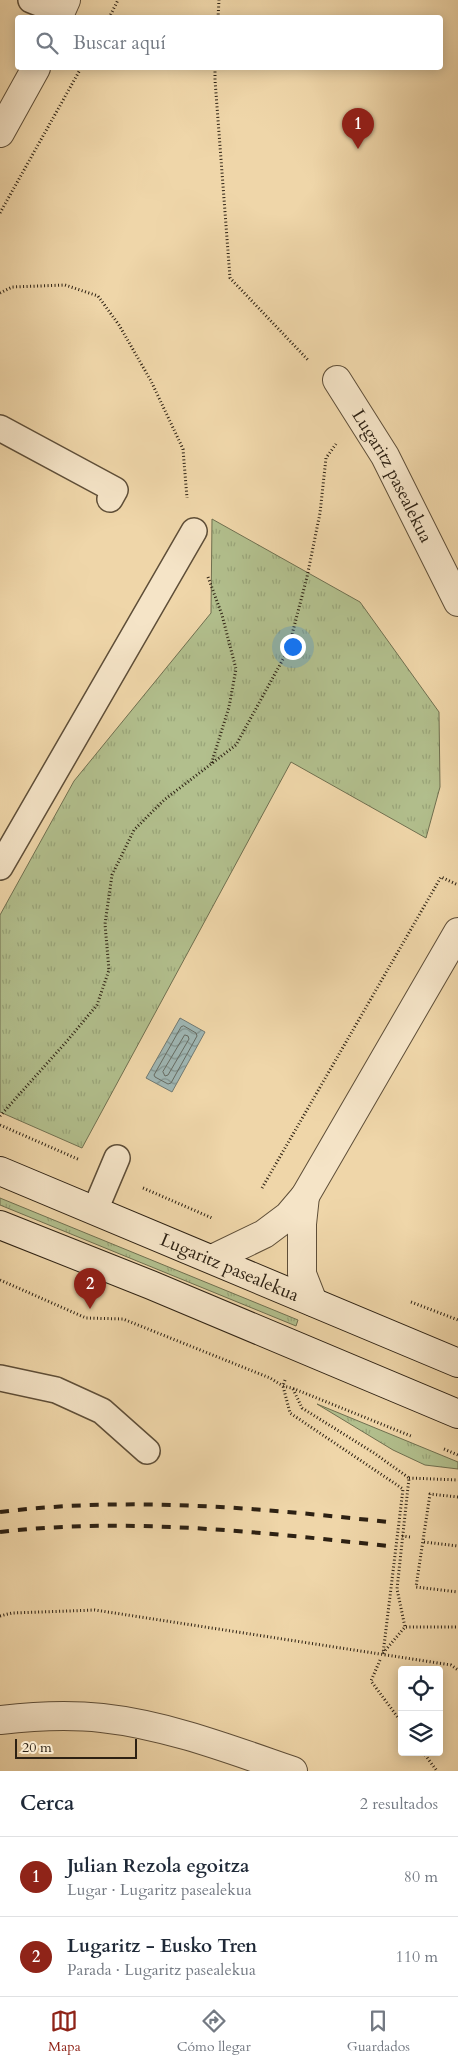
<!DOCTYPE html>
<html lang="es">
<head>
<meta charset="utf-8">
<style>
	:root { --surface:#fff; --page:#f6f6f7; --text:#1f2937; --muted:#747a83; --line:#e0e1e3; --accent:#8f2418 }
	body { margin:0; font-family:Cardo,serif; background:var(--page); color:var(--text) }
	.controls { position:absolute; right:15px; bottom:15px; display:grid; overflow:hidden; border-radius:5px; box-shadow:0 2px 12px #0003 }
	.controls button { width:45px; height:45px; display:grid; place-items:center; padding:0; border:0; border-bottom:1px solid var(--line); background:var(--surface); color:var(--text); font:25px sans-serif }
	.scale { position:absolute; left:15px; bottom:12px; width:122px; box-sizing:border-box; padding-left:5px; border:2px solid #2d2113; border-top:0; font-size:14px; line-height:18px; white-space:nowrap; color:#2d2113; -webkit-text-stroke:4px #f5e4c7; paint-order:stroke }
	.you { position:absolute; left:292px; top:646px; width:18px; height:18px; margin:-12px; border:4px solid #fff; border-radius:50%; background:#1a73e8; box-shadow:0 0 0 8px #1a73e833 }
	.badge { display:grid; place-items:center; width:32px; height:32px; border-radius:50%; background:var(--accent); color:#fff; font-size:16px; font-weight:700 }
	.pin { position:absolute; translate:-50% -41px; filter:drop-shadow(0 1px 2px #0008) }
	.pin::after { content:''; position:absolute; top:26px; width:18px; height:15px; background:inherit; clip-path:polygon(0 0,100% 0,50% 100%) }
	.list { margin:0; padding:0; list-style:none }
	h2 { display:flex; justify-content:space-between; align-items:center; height:65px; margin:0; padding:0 20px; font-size:21px }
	h2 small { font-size:16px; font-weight:400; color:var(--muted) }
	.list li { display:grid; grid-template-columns:32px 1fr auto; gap:15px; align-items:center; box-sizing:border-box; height:80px; padding:0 20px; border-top:1px solid var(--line) }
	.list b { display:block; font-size:19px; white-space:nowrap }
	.list p { margin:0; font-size:16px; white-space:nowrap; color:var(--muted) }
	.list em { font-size:16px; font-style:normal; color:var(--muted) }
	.icon { flex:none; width:28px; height:28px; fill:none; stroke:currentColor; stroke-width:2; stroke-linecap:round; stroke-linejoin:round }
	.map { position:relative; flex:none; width:458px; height:1771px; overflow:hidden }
	.search { position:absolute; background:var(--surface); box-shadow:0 2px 12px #0003; left:15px; right:15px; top:15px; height:55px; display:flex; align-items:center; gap:12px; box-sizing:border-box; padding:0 18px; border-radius:5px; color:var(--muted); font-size:19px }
	.sheet { height:225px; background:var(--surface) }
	nav { display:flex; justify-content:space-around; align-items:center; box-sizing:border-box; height:70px; border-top:1px solid var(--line); background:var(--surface); font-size:14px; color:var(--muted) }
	nav a { display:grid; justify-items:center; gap:2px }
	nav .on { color:var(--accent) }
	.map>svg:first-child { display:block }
	.grass { fill:url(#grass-tufts); stroke:#707050 }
	.water { fill:url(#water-waves); stroke:#717a73 }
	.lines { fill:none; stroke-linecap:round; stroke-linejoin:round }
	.shore { stroke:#666c63; stroke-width:1 }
	.service-casing { stroke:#5e4e38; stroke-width:28 }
	.minor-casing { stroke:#5e4e38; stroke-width:30 }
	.tertiary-casing { stroke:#5e4e38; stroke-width:30 }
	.secondary-casing { stroke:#2d2113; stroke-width:30 }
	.path { stroke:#2d2113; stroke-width:3; stroke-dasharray:1 2.5; stroke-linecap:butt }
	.service { stroke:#f5e4c7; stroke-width:25 }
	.minor { stroke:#f5e4c7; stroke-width:28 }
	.tertiary { stroke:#f5e4c7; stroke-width:28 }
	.secondary { stroke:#f5e4c7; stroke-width:28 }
	.rail { stroke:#2d2113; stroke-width:4; stroke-dasharray:9 9; stroke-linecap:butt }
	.labels { text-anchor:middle; stroke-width:5; stroke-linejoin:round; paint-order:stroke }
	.street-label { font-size:18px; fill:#2d2113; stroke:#f5e4c7 }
</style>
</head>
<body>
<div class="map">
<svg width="458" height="1771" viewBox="0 0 458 1771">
	<defs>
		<pattern id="grass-tufts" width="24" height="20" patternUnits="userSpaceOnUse" patternTransform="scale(1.25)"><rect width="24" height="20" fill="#b2bf8d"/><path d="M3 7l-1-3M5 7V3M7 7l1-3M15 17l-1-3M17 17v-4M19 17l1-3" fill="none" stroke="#99a479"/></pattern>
		<pattern id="water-waves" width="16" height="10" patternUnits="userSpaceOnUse" patternTransform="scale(1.25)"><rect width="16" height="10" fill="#9fb6b3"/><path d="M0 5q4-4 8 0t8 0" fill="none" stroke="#829490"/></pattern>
	</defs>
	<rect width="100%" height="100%" fill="#efd6a9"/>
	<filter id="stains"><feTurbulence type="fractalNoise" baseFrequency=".004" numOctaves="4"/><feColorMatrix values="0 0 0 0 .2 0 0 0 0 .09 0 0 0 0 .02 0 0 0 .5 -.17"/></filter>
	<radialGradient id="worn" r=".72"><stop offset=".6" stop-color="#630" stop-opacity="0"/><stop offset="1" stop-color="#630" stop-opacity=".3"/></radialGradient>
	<!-- grass -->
	<path class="grass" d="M212,519L360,602L439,712L440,787L426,838L291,762L82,1148L0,1112V915L74,781L211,613Z
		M0,1198L298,1320L296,1326L0,1205Z
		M317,1404L458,1462V1469L425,1465L393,1450Z"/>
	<!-- water -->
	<path class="water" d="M180,1018L205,1032L172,1092L146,1078Z"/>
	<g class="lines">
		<!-- shore -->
		<path class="shore" d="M184,1026L196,1033L197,1036L171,1083L168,1084L155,1077L154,1075L181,1027Z
			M185,1035L188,1036L189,1039L168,1075L165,1076L163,1072Z"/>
		<!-- service casing -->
		<g class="service-casing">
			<path id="service" d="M31,0L61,12
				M0,428L115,490L110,499
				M0,867L194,531
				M95,1210L117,1158
				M0,1378L56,1390L102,1411L147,1451"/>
		</g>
		<!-- minor casing -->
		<g class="minor-casing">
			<g id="minor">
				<path id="s1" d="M337,380L385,456L458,602"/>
				<path d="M305,1196L302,1224V1274L313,1302"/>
				<path d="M212,1259L264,1234L288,1216L305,1196L458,932"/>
				<path d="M0,1720C34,1716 68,1714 102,1718C167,1725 232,1750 293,1771"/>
			</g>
		</g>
		<!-- tertiary casing -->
		<g class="tertiary-casing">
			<path id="tertiary" d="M58,18L66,0
				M0,133L36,68"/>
		</g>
		<!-- secondary casing -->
		<g class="secondary-casing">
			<g id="secondary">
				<path id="s2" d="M0,1171L458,1363"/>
				<path d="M0,1225L151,1285L458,1414"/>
			</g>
		</g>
		<!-- path -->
		<path class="path" d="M109,18L118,0
			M218,18L219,0
			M215,68V80L230,278L309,361
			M0,213L81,68
			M0,293L12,287L65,285L98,296L119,325L151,381L183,449L187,498
			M208,577L222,615L236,669L229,707L211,765
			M0,1116L67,1041L97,1005L109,970L105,924L112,875L134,830L164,800L236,745L288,650L307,577L320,513L326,458L336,444
			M0,1125L80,1160
			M143,1188L212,1218
			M262,1188L441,877L458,885
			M0,1280L86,1318L123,1319L270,1378L283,1386L292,1388L411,1436
			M411,1302L458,1320
			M285,1380L283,1386L290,1413L403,1489L383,1654
			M293,1389L302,1408L374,1453L409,1478L397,1589L405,1627
			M444,1449L458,1455
			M409,1478L458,1480
			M458,1497L430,1494L416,1587L458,1592
			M402,1536L410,1537
			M424,1542L458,1546
			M0,1616L12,1613L95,1610L451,1665L458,1670
			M383,1653L405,1627H458
			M380,1660L371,1681L402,1723
			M423,1752L437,1771"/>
		<!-- service -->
		<use href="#service" class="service"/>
		<!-- minor -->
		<use href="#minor" class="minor"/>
		<!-- tertiary -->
		<use href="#tertiary" class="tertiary"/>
		<!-- secondary -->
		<use href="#secondary" class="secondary"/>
		<!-- rail -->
		<path class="rail" d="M0,1512C130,1496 259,1508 388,1522
			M0,1532C129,1517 259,1532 388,1546"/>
	</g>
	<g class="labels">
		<!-- street labels -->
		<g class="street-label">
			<text dy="6" stroke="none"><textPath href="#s1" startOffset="111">Lugaritz pasealekua</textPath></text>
			<text dy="6" stroke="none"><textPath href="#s2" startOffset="249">Lugaritz pasealekua</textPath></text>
		</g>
	</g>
	<rect width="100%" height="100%" filter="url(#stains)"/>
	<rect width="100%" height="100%" fill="url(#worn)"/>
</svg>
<div class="controls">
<button><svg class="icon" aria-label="locate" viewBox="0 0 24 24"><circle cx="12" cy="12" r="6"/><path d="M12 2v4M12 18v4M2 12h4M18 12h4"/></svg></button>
<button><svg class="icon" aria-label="layers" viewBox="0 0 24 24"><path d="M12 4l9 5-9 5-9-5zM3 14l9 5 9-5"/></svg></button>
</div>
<div class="scale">20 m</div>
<div class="you"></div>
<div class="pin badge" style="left:358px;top:149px">1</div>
<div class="pin badge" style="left:90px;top:1309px">2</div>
<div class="search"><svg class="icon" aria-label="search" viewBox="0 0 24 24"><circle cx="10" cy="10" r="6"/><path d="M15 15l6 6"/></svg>Buscar aquí</div>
</div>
<section class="sheet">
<h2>Cerca<small>2 resultados</small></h2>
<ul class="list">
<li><span class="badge">1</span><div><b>Julian Rezola egoitza</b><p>Lugar · Lugaritz pasealekua</p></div><em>80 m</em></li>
<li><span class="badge">2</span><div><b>Lugaritz - Eusko Tren</b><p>Parada · Lugaritz pasealekua</p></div><em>110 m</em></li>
</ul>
</section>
<nav>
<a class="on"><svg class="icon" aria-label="map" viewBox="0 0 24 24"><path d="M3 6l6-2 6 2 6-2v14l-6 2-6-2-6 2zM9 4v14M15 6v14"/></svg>Mapa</a>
<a><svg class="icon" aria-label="directions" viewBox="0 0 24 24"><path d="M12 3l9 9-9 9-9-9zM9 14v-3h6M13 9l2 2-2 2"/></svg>Cómo llegar</a>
<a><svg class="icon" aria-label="saved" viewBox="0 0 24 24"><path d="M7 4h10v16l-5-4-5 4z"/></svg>Guardados</a>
</nav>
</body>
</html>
